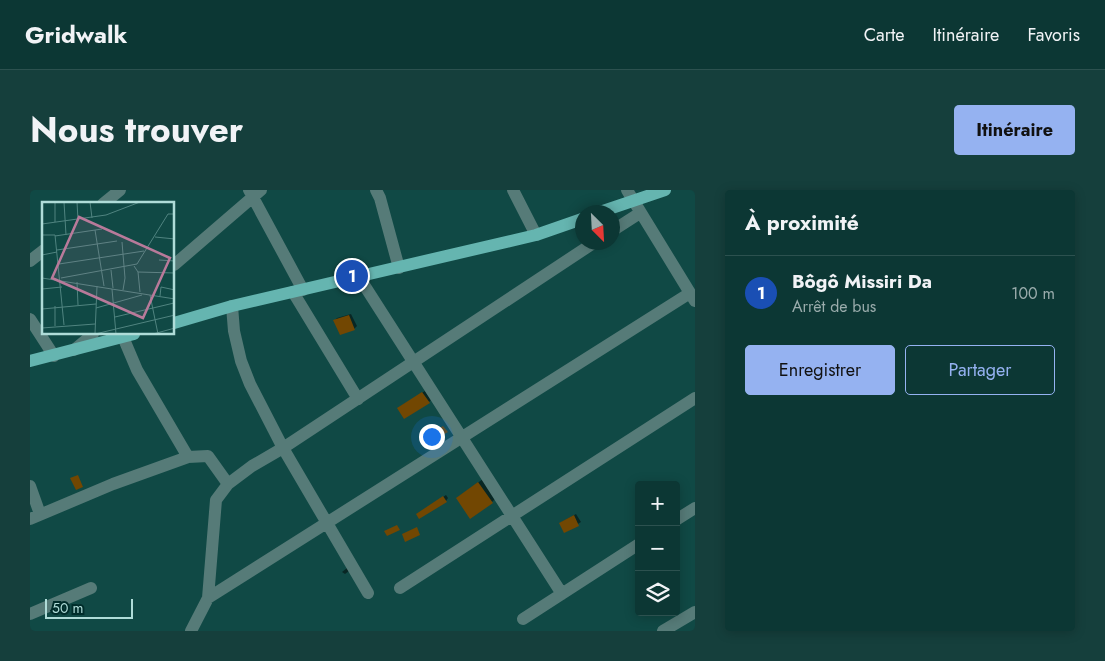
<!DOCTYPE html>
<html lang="fr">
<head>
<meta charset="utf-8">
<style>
	:root { --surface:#0c3734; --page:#153f3c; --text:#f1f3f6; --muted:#9aacac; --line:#2c514f; --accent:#95b2f1 }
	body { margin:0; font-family:Jost,sans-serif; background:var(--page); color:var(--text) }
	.controls { position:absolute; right:15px; bottom:15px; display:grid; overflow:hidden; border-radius:5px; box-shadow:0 2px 12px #0003 }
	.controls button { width:45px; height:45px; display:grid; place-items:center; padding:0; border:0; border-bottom:1px solid var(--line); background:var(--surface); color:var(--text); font:25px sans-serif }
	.compass { position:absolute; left:545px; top:15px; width:45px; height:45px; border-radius:50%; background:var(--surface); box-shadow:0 2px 12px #0003; rotate:156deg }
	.scale { position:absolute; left:15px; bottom:12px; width:88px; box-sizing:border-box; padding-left:5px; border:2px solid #afdcd8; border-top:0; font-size:14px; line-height:18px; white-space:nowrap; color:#afdcd8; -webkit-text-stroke:4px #002d2b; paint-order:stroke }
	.you { position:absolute; left:401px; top:246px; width:18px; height:18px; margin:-12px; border:4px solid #fff; border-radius:50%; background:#1a73e8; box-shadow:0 0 0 8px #1a73e833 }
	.badge { display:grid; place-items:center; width:32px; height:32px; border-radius:50%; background:var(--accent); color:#fff; font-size:16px; font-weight:700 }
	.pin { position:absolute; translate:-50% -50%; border:2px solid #fff; box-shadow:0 1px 5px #0006 }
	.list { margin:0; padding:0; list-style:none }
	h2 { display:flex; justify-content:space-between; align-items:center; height:65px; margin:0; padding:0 20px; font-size:21px }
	h2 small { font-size:16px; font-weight:400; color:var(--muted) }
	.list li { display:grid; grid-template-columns:32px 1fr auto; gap:15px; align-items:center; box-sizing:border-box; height:75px; padding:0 20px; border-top:1px solid var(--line) }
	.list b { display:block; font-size:19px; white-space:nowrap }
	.list p { margin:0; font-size:16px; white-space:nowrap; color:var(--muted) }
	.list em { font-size:16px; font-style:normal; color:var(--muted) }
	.actions { display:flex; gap:10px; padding:15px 20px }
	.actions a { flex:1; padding:11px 0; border:1px solid var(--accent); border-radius:5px; text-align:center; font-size:18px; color:var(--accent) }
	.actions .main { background:var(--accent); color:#111 }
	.icon { flex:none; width:28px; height:28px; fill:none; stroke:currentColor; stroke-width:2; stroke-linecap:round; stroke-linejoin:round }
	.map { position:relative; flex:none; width:665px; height:441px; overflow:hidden; border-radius:5px }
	header { display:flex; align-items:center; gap:30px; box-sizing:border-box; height:70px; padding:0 25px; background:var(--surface); border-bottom:1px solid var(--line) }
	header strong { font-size:24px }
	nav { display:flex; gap:28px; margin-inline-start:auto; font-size:18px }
	.intro { display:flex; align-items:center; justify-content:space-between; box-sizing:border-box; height:120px; padding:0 30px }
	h1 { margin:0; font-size:35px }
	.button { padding:12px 22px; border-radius:5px; background:var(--accent); color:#111; font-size:18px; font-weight:700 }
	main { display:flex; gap:30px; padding:0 30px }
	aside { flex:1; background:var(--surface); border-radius:5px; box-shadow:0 2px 12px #0003 }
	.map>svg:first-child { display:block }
	.shadow { fill:#0007 }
	.building { fill:#724702 }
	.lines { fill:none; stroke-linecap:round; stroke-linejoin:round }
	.minor { stroke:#567b78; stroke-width:12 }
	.major { stroke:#65b5b0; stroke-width:12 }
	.inset-road { fill:none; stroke:#508480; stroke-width:1 }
	.view { fill:#b87a9a; fill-opacity:0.15; stroke:#b87a9a; stroke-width:2.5 }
	.inset-edge { fill:none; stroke:#afdcd8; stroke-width:2.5 }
</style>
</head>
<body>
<header>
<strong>Gridwalk</strong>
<nav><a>Carte</a><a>Itinéraire</a><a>Favoris</a></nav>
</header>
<div class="intro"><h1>Nous trouver</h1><a class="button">Itinéraire</a></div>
<main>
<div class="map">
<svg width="665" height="441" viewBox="0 0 665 441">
	<rect width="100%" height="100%" fill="#104945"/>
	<!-- shadow -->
	<path class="shadow" d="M321,124L327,136L324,139L305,130L307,128Z
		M395,201L401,210L399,212L371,216Z
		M453,289L466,308L462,312L427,308Z
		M416,305L418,308L416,311L387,324Z
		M546,324L551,332L535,342L530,333Z
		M317,378L319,381L315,384L312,382Z"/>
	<!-- building -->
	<path class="building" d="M319,125L325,140L310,145L303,130Z
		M392,202L400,213L374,229L367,218Z
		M413,236L418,242L411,246L408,239Z
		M48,285L53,297L46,300L40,288Z
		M448,292L463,313L440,329L426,308Z
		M413,306L417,312L389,329L386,324Z
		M544,325L549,336L534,343L529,333Z
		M367,335L370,340L357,346L354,341Z
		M387,337L390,345L375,352L372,344Z"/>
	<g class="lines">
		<!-- minor -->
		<path class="minor" d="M219,0L273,100
			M346,0L350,8L369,78
			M483,0L506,45
			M597,0L665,111
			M73,14L90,0
			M582,41L610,23
			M0,71L14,60
			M144,75L231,0
			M329,87L532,404
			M263,102L328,209
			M202,116L204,141L211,171L220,194L253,258L338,403
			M0,129L24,166
			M93,147L107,180L158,267
			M44,160L63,144
			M0,296L10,324
			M0,329L83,294L158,267L178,266L198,294
			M646,330L665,318
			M370,398L665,208
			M178,408L660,103
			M0,424L61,398
			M493,429L609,354
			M161,441L178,408L186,310L198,294L222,276L253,258L565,52
			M633,441L665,422"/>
		<!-- major -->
		<path class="major" d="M570,22L635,0
			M144,133L202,116L506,45L552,29
			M0,171L104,144"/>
	</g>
	<!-- overview -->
	<g transform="translate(12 12)">
		<rect width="132" height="132" fill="#104945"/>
		<path class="inset-road" d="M22,0L24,33M35,0L36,18M48,0L50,16M13,20V0M0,22L64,13L98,0M53,28L62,84M0,33H13L22,123M13,34L60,27M113,35L133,37M80,40L83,76L81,88M15,48L75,39M0,53L15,50M117,58L133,59M17,62L102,49M92,64L96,70L133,71M69,68L71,86M96,70L98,90M0,76L133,97M19,76L95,62L126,12H133M35,80L36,103M55,84L53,132L133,113M0,87L20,85M70,87L74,132M108,93L116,132M118,94L119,85L133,88M13,104V124M54,106L100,93M0,107L54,102M73,115L132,101M0,126L53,122M111,132L133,126"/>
		<path class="view" d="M37,15L128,56L101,116L10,76Z"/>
		<rect width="132" height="132" class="inset-edge"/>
	</g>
</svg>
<div class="controls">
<button>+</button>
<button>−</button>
<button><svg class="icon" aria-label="layers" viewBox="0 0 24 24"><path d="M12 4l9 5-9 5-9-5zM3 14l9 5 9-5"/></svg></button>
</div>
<svg class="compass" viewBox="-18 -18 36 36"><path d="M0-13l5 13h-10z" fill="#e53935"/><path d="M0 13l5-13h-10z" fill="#9aacac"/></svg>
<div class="scale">50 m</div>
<div class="you"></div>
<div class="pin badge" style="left:322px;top:86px;background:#1a4fb4">1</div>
</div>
<aside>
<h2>À proximité<small></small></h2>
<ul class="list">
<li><span class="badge" style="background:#1a4fb4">1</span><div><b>Bôgô Missiri Da</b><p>Arrêt de bus</p></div><em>100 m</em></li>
</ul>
<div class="actions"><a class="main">Enregistrer</a><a>Partager</a></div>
</aside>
</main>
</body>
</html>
